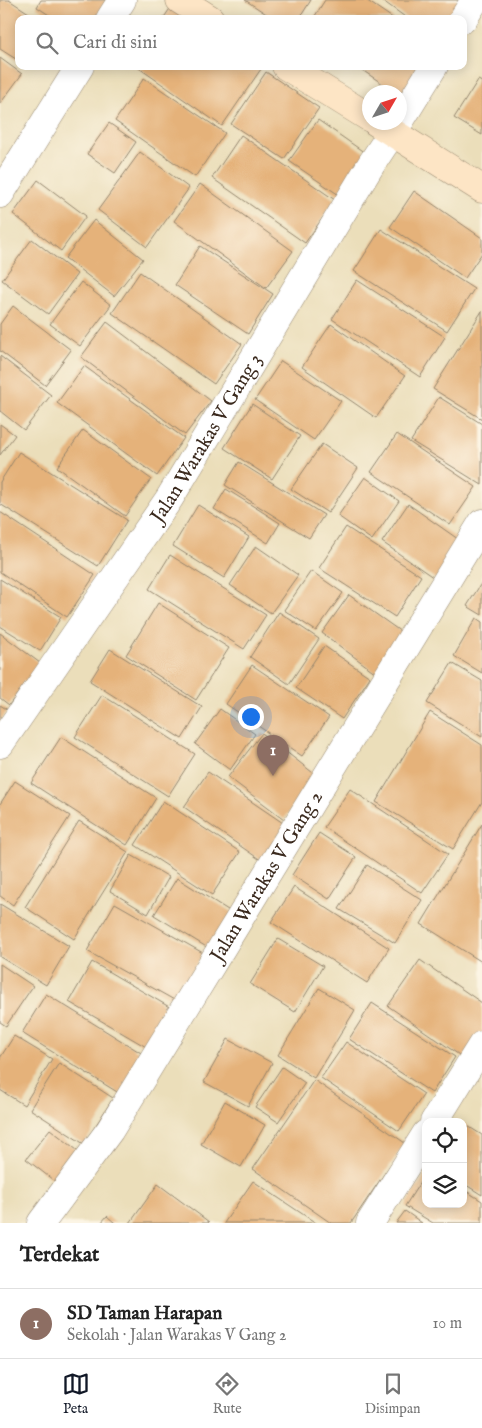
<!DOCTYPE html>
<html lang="id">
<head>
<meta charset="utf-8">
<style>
	:root { --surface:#fff; --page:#f2f2f2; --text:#222; --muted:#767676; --line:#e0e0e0; --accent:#111827 }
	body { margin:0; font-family:"IM FELL English",serif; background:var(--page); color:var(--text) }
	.controls { position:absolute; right:15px; bottom:15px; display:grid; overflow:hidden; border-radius:10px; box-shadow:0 2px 12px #0003 }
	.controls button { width:45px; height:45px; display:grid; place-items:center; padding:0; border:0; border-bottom:1px solid var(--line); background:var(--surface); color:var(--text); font:25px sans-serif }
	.compass { position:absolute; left:362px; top:85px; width:45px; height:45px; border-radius:50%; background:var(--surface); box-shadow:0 2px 12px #0003; rotate:51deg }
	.you { position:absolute; left:250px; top:716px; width:18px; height:18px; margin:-12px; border:4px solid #fff; border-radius:50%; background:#1a73e8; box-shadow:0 0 0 8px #1a73e833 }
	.badge { display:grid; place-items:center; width:32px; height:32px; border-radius:50%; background:var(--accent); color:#fff; font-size:16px; font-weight:700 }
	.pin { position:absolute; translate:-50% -41px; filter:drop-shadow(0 1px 2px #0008) }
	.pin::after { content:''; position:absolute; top:26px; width:18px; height:15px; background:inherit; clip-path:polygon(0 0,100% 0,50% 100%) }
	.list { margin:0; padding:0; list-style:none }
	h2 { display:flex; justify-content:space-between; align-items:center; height:65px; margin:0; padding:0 20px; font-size:21px }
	h2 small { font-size:16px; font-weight:400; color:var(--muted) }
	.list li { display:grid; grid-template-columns:32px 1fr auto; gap:15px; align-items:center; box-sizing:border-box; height:70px; padding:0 20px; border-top:1px solid var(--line) }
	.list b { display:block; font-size:19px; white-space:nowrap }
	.list p { margin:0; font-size:16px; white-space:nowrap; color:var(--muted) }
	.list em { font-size:16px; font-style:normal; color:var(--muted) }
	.icon { flex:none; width:28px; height:28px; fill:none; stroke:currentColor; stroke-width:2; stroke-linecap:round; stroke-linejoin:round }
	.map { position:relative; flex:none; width:482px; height:1223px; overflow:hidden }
	.search { position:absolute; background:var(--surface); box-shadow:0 2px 12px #0003; left:15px; right:15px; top:15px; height:55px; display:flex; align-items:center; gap:12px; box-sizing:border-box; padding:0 18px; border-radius:10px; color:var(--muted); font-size:19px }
	.sheet { height:135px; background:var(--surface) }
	nav { display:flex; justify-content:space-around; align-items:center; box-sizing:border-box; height:70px; border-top:1px solid var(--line); background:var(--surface); font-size:14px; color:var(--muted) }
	nav a { display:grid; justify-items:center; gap:2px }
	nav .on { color:var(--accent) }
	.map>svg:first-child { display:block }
	.building { fill:#e5b27a }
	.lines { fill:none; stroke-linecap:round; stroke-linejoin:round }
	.street-casing { stroke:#93846c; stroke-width:29 }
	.secondary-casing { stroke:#93846c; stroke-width:29 }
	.street { stroke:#fff; stroke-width:28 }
	.secondary { stroke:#fde5c5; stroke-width:28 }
	.labels { text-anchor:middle; stroke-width:5; stroke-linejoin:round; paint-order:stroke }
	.street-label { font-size:20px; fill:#3b2a1e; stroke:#fcf5e5 }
</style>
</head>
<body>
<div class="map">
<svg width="482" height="1223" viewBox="0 0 482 1223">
	<rect width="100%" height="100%" fill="#fcf5e5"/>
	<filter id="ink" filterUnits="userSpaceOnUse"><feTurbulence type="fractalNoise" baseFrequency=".02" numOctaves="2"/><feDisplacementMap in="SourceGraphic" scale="10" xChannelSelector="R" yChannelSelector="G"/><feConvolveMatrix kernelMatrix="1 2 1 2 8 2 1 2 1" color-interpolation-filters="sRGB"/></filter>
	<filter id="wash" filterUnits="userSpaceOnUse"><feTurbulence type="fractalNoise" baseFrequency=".0096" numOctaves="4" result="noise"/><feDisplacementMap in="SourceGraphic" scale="20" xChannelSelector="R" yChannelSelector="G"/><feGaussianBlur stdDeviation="1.12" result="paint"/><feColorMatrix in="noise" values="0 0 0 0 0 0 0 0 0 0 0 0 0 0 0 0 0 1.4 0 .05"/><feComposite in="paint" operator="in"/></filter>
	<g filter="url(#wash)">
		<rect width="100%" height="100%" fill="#ebdeba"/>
		<g id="blocks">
			<!-- building -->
			<path class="building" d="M0,0H9L38,19H19V61L0,49Z
				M41,0H108L104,19H55L37,7Z
				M245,0H311L299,19H274Z
				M325,0H366L394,19H313Z
				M384,0H465L452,19H408L383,1Z
				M171,7L188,19H163Z
				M0,58L22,74L0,104Z
				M136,66H257L261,69L222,126Z
				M356,66H419L400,97V92H395Z
				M266,72L319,108L284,159L231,124Z
				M144,78L225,133L195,177L115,121Z
				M478,80L482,82V135L454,118Z
				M318,120L368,155L339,195L289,161Z
				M109,123L136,142L115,173L87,154Z
				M241,135L335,200L305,243L212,178Z
				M140,152L189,188L147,247L98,210Z
				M38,180L86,216L61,251L13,214Z
				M200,184L293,251L266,288L174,221Z
				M414,191L482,238V253L465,278L390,227Z
				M94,220L143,259L114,296L65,258Z
				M381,229L474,289L447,331L354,271Z
				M32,239L77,274L48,314L2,280Z
				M200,246L273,294L248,334L175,285Z
				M140,272L242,344L214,384L112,313Z
				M357,280L445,337L420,377L332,319Z
				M81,282L111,305L80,346L50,324Z
				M13,306L71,350L45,385L0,351V324Z
				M482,311V419L433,389Z
				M107,322L211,401L185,435L81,357Z
				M331,324L405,376L376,418L302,367Z
				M0,356L51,395L24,430L0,411Z
				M281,361L341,401L314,440L255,400Z
				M84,366L184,438L157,476L57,403Z
				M439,397L482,424V485L411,441Z
				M252,404L300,436L272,479L224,448Z
				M0,424L15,435L0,455Z
				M83,430L151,479L125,516L57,467Z
				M397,434L476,487L450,525L371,472Z
				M322,444L358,468L328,513L291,489Z
				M19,452L127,520L98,566L0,504V482Z
				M239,462L324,515L309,538L225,485Z
				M365,477L399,501L372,540L338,516Z
				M226,489L280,523L268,543L214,509Z
				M408,504L465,544L440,582L382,542Z
				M198,505L249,537L224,578L173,546Z
				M0,512L95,575L67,617L0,572Z
				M346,527L421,576L395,617L319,568Z
				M256,546L298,575L271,613L230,585Z
				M170,555L266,615L244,649L149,589Z
				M311,571L343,593L316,631L284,610Z
				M0,579L61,617L40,651L0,626Z
				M482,582V615L467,606Z
				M349,595L404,634L376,673L322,633Z
				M158,603L229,648L196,700L126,655Z
				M279,612L319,639L289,684L250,657Z
				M476,618L482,622V673L454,656Z
				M0,633L40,663L9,705L0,698Z
				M324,646L370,677L342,719L296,688Z
				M110,649L202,707L182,739L90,681Z
				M452,663L482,681V737L427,703Z
				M252,665L329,717L302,756L226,704Z
				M102,695L195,754L168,796L75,737Z
				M0,705L8,710L0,721Z
				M220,709L255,734L230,770L195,744Z
				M430,712L482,745V802L453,849L376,802Z
				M262,733L317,776L284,819L228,777Z
				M61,737L156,798L127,845L31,783Z
				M208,772L286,825L262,861L184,807Z
				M15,781L70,816L13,905L0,896V804Z
				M350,789L448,854L422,893L324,827Z
				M163,801L240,852L212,895L135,845Z
				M79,821L128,852L74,939L25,907Z
				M482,824V962L421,924Z
				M319,833L356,857L329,899L292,875Z
				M131,855L169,877L148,914L110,891Z
				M367,865L422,900L395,943L339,909Z
				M177,878L236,915L213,951L154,915Z
				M294,887L389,948L367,983L271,922Z
				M115,903L203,953L176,1001L87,951Z
				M0,904L69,946L46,985L0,957Z
				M278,939L323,966L295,1012L250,984Z
				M420,960L482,1003V1041L468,1061L388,1006Z
				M92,962L171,1008L148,1048L69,1002Z
				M0,964L33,986L6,1026L0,1022Z
				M319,988L355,1010L314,1078L278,1055Z
				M46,994L146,1056L122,1095L22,1033Z
				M372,1003L455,1057L432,1093L349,1039Z
				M14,1036L52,1059L24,1105L0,1090V1058Z
				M228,1039L272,1063L248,1106L204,1082Z
				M346,1042L424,1094L399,1131L321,1078Z
				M59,1063L113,1098L84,1144L30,1109Z
				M282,1067L305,1083L278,1122L255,1107Z
				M314,1080L405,1143L351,1223H331L253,1169Z
				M225,1101L265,1125L241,1167L201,1144Z
				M463,1123L482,1135V1195L463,1183Z
				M50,1129L86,1157L62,1187L26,1159Z
				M426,1173V1204H463V1189L482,1201V1223H433L405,1206Z
				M253,1181L316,1223H224Z
				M158,1184L209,1222L208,1223H130Z
				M405,1211L422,1223H396Z
				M107,1216L115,1223H101Z"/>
		</g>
	</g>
	<g filter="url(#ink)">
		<use href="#blocks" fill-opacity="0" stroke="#93846c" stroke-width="1"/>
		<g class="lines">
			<!-- street casing -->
			<g class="street-casing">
				<g id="street">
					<path d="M110,19L122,0"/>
					<path d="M463,19L475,0"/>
					<path d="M400,121L434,66"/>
					<path d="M0,194L80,66"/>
					<path id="s1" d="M0,744L169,499L372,163L399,122"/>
					<path d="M434,1122L482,1045"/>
					<path id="s2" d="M41,1223L110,1130L482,523"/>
					<path d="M370,1223L426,1134"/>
				</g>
			</g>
			<!-- secondary casing -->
			<g class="secondary-casing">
				<path id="secondary" d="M180,0L210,19
					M286,66L370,118
					M376,122L482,189"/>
			</g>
			<!-- street -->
			<use href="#street" class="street"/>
			<!-- secondary -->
			<use href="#secondary" class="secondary"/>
		</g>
	</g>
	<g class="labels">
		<!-- street labels -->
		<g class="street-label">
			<text dy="7" stroke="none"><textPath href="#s1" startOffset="369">Jalan Warakas V Gang 3</textPath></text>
			<text dy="7" stroke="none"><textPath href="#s2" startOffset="414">Jalan Warakas V Gang 2</textPath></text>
		</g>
	</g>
</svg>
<div class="controls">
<button><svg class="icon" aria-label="locate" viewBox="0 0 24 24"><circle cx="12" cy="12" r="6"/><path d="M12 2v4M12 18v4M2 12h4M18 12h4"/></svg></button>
<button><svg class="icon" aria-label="layers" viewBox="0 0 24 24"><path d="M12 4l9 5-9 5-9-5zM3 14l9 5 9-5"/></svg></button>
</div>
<svg class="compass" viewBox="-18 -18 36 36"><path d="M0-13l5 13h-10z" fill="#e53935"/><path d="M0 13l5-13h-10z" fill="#767676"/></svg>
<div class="you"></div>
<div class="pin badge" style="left:273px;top:776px;background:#8d6e63">1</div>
<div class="search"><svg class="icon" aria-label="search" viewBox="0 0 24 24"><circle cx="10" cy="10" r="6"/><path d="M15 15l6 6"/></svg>Cari di sini</div>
</div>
<section class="sheet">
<h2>Terdekat<small></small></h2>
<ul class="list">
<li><span class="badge" style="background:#8d6e63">1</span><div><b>SD Taman Harapan</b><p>Sekolah · Jalan Warakas V Gang 2</p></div><em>10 m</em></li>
</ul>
</section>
<nav>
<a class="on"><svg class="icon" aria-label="map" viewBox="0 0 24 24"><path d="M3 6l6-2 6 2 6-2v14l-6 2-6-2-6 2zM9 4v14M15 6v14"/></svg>Peta</a>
<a><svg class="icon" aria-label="directions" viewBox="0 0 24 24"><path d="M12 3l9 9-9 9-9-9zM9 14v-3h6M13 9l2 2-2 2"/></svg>Rute</a>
<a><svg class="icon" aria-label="saved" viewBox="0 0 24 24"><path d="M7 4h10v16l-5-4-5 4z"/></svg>Disimpan</a>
</nav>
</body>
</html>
